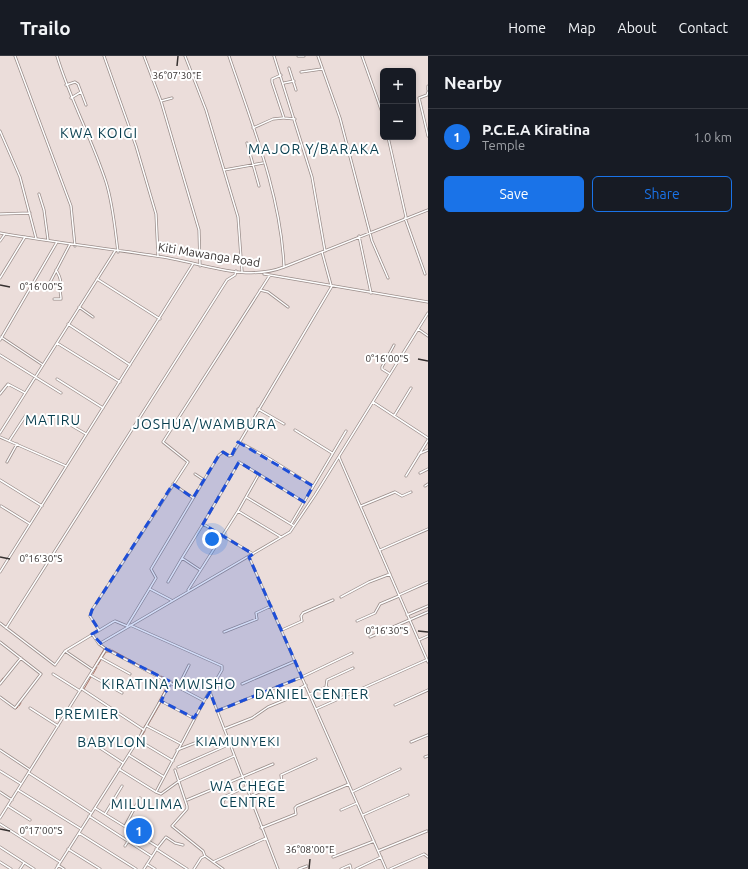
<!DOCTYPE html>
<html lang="en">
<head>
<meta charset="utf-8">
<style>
	:root { --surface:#171b24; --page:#20242c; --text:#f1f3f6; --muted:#9ea1a6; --line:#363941; --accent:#1a73e8 }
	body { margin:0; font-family:Ubuntu,sans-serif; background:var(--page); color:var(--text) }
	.controls { position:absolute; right:12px; top:12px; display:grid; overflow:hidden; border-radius:6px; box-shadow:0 2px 6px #0003 }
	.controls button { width:36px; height:36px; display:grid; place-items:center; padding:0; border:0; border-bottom:1px solid var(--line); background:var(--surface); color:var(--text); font:20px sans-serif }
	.you { position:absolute; left:212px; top:483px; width:14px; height:14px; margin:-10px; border:3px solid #fff; border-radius:50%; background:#1a73e8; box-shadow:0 0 0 6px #1a73e833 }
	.badge { display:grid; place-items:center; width:26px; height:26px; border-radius:50%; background:var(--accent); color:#fff; font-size:13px; font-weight:700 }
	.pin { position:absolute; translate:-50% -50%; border:2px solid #fff; box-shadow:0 1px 4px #0006 }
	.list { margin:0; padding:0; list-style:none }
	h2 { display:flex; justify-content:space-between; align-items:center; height:52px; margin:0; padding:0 16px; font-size:17px }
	h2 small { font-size:13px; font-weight:400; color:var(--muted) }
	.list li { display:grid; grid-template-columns:26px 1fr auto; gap:12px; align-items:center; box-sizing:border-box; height:56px; padding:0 16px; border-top:1px solid var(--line) }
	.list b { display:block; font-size:15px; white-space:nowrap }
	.list p { margin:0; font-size:13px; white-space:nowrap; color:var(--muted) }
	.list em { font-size:13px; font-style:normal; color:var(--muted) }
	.actions { display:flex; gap:8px; padding:12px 16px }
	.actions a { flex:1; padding:9px 0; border:1px solid var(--accent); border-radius:6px; text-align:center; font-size:14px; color:var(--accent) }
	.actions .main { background:var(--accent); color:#fff }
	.map { position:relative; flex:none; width:428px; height:813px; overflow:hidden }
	header { display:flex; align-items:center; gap:24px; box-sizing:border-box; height:56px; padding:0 20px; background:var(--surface); border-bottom:1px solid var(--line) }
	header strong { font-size:19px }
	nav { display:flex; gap:22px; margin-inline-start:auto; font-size:14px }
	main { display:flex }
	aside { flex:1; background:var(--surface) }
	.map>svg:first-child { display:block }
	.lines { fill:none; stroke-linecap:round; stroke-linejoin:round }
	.stream { stroke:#ac7669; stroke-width:1 }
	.minor-casing { stroke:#9a8d8a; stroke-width:3 }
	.minor { stroke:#fff; stroke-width:1.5 }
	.marked { fill:#1d4ed8; fill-opacity:0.2; stroke:#1d4ed8; stroke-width:3; stroke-dasharray:8 5; stroke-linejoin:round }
	.ticks { fill:none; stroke:#363130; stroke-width:1.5 }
	.labels { text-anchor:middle; stroke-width:4; stroke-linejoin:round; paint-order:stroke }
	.street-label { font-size:12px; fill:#363130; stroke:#fff }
	.neighbourhood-label { font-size:13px; letter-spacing:1px; fill:#073d4e; stroke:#fff }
	.quarter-label { font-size:14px; letter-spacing:1px; fill:#073d4e; stroke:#fff }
	.ticks-label { font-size:10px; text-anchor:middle; fill:#363130; stroke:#fff; stroke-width:4; stroke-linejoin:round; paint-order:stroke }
</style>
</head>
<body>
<header>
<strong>Trailo</strong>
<nav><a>Home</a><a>Map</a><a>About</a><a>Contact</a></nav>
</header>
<main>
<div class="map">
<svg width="428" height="813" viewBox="0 0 428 813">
	<rect width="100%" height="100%" fill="#ebddda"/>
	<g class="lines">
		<!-- stream -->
		<path class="stream" d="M109,593H110
			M112,594L143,611
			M102,602L106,596H109
			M98,609L101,604
			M93,612L104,593
			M145,612L152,615
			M153,616L159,619
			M93,618L97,611
			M161,620L173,627
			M1,625L3,622
			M84,633L91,621
			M158,647L168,628
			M19,650L21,647
			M16,653L18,651
			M148,669L163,643
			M144,671L146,668
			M141,676L142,674
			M140,683L145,675
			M133,689L139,680"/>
		<!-- minor casing -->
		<g class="minor-casing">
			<path id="minor" d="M15,0L71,150L75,190
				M57,0C70,43 92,83 106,126C113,148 115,173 118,196
				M104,0L136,90L156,158L158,200
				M144,0L161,45L172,42
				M185,0L206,54L238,161L242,215
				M229,0C252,68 281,139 284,211
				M274,0L312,121L325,195
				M298,0H304
				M318,0L340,62L372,185L388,222
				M362,0L383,59
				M289,12L296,34
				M301,16L322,13
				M281,19L272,23V26L284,62L295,63
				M284,27L294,25
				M66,29L75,26L78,28L86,49
				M428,30V34
				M428,36L427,39L419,42L428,80
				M71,42L81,36
				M161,45L199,174L200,210
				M253,72L273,63L283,62
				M0,75L20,121L36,182
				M388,81L406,161
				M247,87L259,130
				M224,114L263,107
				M39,138L44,154L48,184
				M0,158L30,157
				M405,162L425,218
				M0,177C52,186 104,192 156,200C198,205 243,227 284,211L428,154
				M359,180L371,237
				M0,185L5,178
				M322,196L331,229
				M264,218L428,246
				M0,222L25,181
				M97,223L160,263
				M46,234L70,188
				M260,234L268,236L288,251
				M54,243H61C61,239 60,237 60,233C61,225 61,222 56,214
				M79,251L93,261
				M68,268L130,309
				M418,273L428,280
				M1,281L43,309
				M0,284L57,186
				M57,287L120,326
				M0,299L61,337
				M390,318L382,313V311L394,289
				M57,323L103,352
				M0,338L8,328L25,337
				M373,346L428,382
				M258,353L284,368
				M394,360L411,332
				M69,368L86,378
				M295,374L332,397
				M0,377L115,195
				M0,381L9,385L26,359
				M9,385L66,410
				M239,386L270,403L313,430
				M419,398L428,394
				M339,401L428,606
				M7,406L17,388
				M420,417L428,413
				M195,418L204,424
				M406,420L428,384
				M0,424L42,450
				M173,428L193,442
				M425,430L428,428
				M246,441L294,470
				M1,450L30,468
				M361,450L395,436L402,440L411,436
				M238,455L281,481
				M203,468L239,406L304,446
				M291,468L346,375
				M380,494L428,473
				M249,501L386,813
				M200,514L182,502L203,468L253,498
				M0,516L193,208
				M168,526L182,502
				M150,533L171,544
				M188,534L238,455L259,418
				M399,539L428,526
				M341,541L369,526L390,518
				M407,559L428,550
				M357,565L375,557L380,548L399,540
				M0,567L55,609L65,595L113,566L115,565L127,570
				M127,570L156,522L151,513L219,399L223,396L229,400L232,399L332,230
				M6,572L227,224L235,219L236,215
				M99,574L90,560L92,554L188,406L163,386L270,219
				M282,574L302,565L301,560L303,557L333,544
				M224,576L257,563L256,557L271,550
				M92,578L99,588L106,593L204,645L222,614V610L130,569
				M370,581L428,556
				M419,584L428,580
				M0,586L41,618L15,652L0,641
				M99,588L290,476L315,439L428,257
				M65,595L93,614
				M101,602L130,618
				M53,618L80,635
				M90,619L122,637
				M0,628L21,602
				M242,628L295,605
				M178,631L189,609
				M327,631L335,644
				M82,633L144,674
				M210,636L278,813
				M310,638L326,631L327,624L353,612
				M161,645L193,662
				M395,649L428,634
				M30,652L58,670
				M316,653L426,604
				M217,655L302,621L352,597
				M147,670L181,688
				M224,673L252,662L268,651L292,641L296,634L306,629
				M88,684L123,707
				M138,684L173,705
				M411,686L428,679
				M0,694L30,714
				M177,694L195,687
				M129,699L164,721
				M425,701L428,700
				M178,711L230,688
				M119,713L156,736L204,645
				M175,714L187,750V753L172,770L203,795L205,800
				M0,715L21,728
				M29,717L91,757
				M18,734L81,773
				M0,736L12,744
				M156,736L161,738L179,725L234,700
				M352,736L400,713
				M250,740L282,726L281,719L316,703
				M187,744L273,708
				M8,750L30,764
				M224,750L223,746L226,740L246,731
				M95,752L158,791L144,813
				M341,754L357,747
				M105,758L122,730
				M363,759L408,739
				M89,760L151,800
				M0,762L106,593
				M0,768L60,806
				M125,770L140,742
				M261,772L296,758L295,752L297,750L349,728
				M79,777L136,813
				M125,790L134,776
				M0,791L34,813
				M158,791L166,781L175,787L183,789
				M68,793L100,813
				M156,793L187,813
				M378,795L427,775
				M333,801L374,785
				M0,806L11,813
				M213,806L266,782
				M147,808L155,813
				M58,809L64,813
				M20,813L24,807
				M56,813L138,684L171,626
				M194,813L201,802L205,800L223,813
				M299,813L307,810
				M341,813L350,809L351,813
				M356,813L381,801
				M390,813L424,798L428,801"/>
		</g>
		<!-- minor -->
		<use href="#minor" class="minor"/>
	</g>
	<!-- marked area -->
	<path class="marked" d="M238,386L313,430L304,446L239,406L203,468L253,498L249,501L302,621L217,655L210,636L194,662L161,645L171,626L106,593L92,578L99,574L90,560L92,554L173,428L193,442L219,399L223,396L231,401Z"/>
	<!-- ticks -->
	<path class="ticks" d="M177,10L178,0M0,229L10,231M418,303L428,305M0,501L10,503M418,575L428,576M0,773L10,775M309,813L310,803"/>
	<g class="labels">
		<!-- street labels -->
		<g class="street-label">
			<text transform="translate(209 199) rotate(9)" y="4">Kiti Mawanga Road</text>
		</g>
		<!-- neighbourhood labels -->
		<g class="neighbourhood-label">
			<text x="238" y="690">KIAMUNYEKI</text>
		</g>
		<!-- quarter labels -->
		<g class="quarter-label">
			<text x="99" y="82">KWA KOIGI</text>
			<text x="314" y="98">MAJOR Y/BARAKA</text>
			<text x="53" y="369">MATIRU</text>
			<text x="205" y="373">JOSHUA/WAMBURA</text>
			<text x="169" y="633">KIRATINA MWISHO</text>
			<text x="312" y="643">DANIEL CENTER</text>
			<text x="87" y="663">PREMIER</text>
			<text x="112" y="691">BABYLON</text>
			<text x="248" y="735">WA CHEGE<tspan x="248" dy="16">CENTRE</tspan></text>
			<text x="147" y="753">MILULIMA</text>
		</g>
	</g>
	<g class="ticks-label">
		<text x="177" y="23">36°07'30"E</text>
		<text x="41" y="234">0°16'00"S</text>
		<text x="387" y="306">0°16'00"S</text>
		<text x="41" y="506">0°16'30"S</text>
		<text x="387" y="578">0°16'30"S</text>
		<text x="41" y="778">0°17'00"S</text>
		<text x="310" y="797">36°08'00"E</text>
	</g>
</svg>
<div class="controls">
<button>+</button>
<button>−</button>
</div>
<div class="you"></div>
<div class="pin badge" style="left:139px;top:775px">1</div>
</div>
<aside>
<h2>Nearby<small></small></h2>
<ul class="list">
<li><span class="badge">1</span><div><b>P.C.E.A Kiratina</b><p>Temple</p></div><em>1.0 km</em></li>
</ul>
<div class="actions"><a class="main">Save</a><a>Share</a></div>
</aside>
</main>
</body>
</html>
